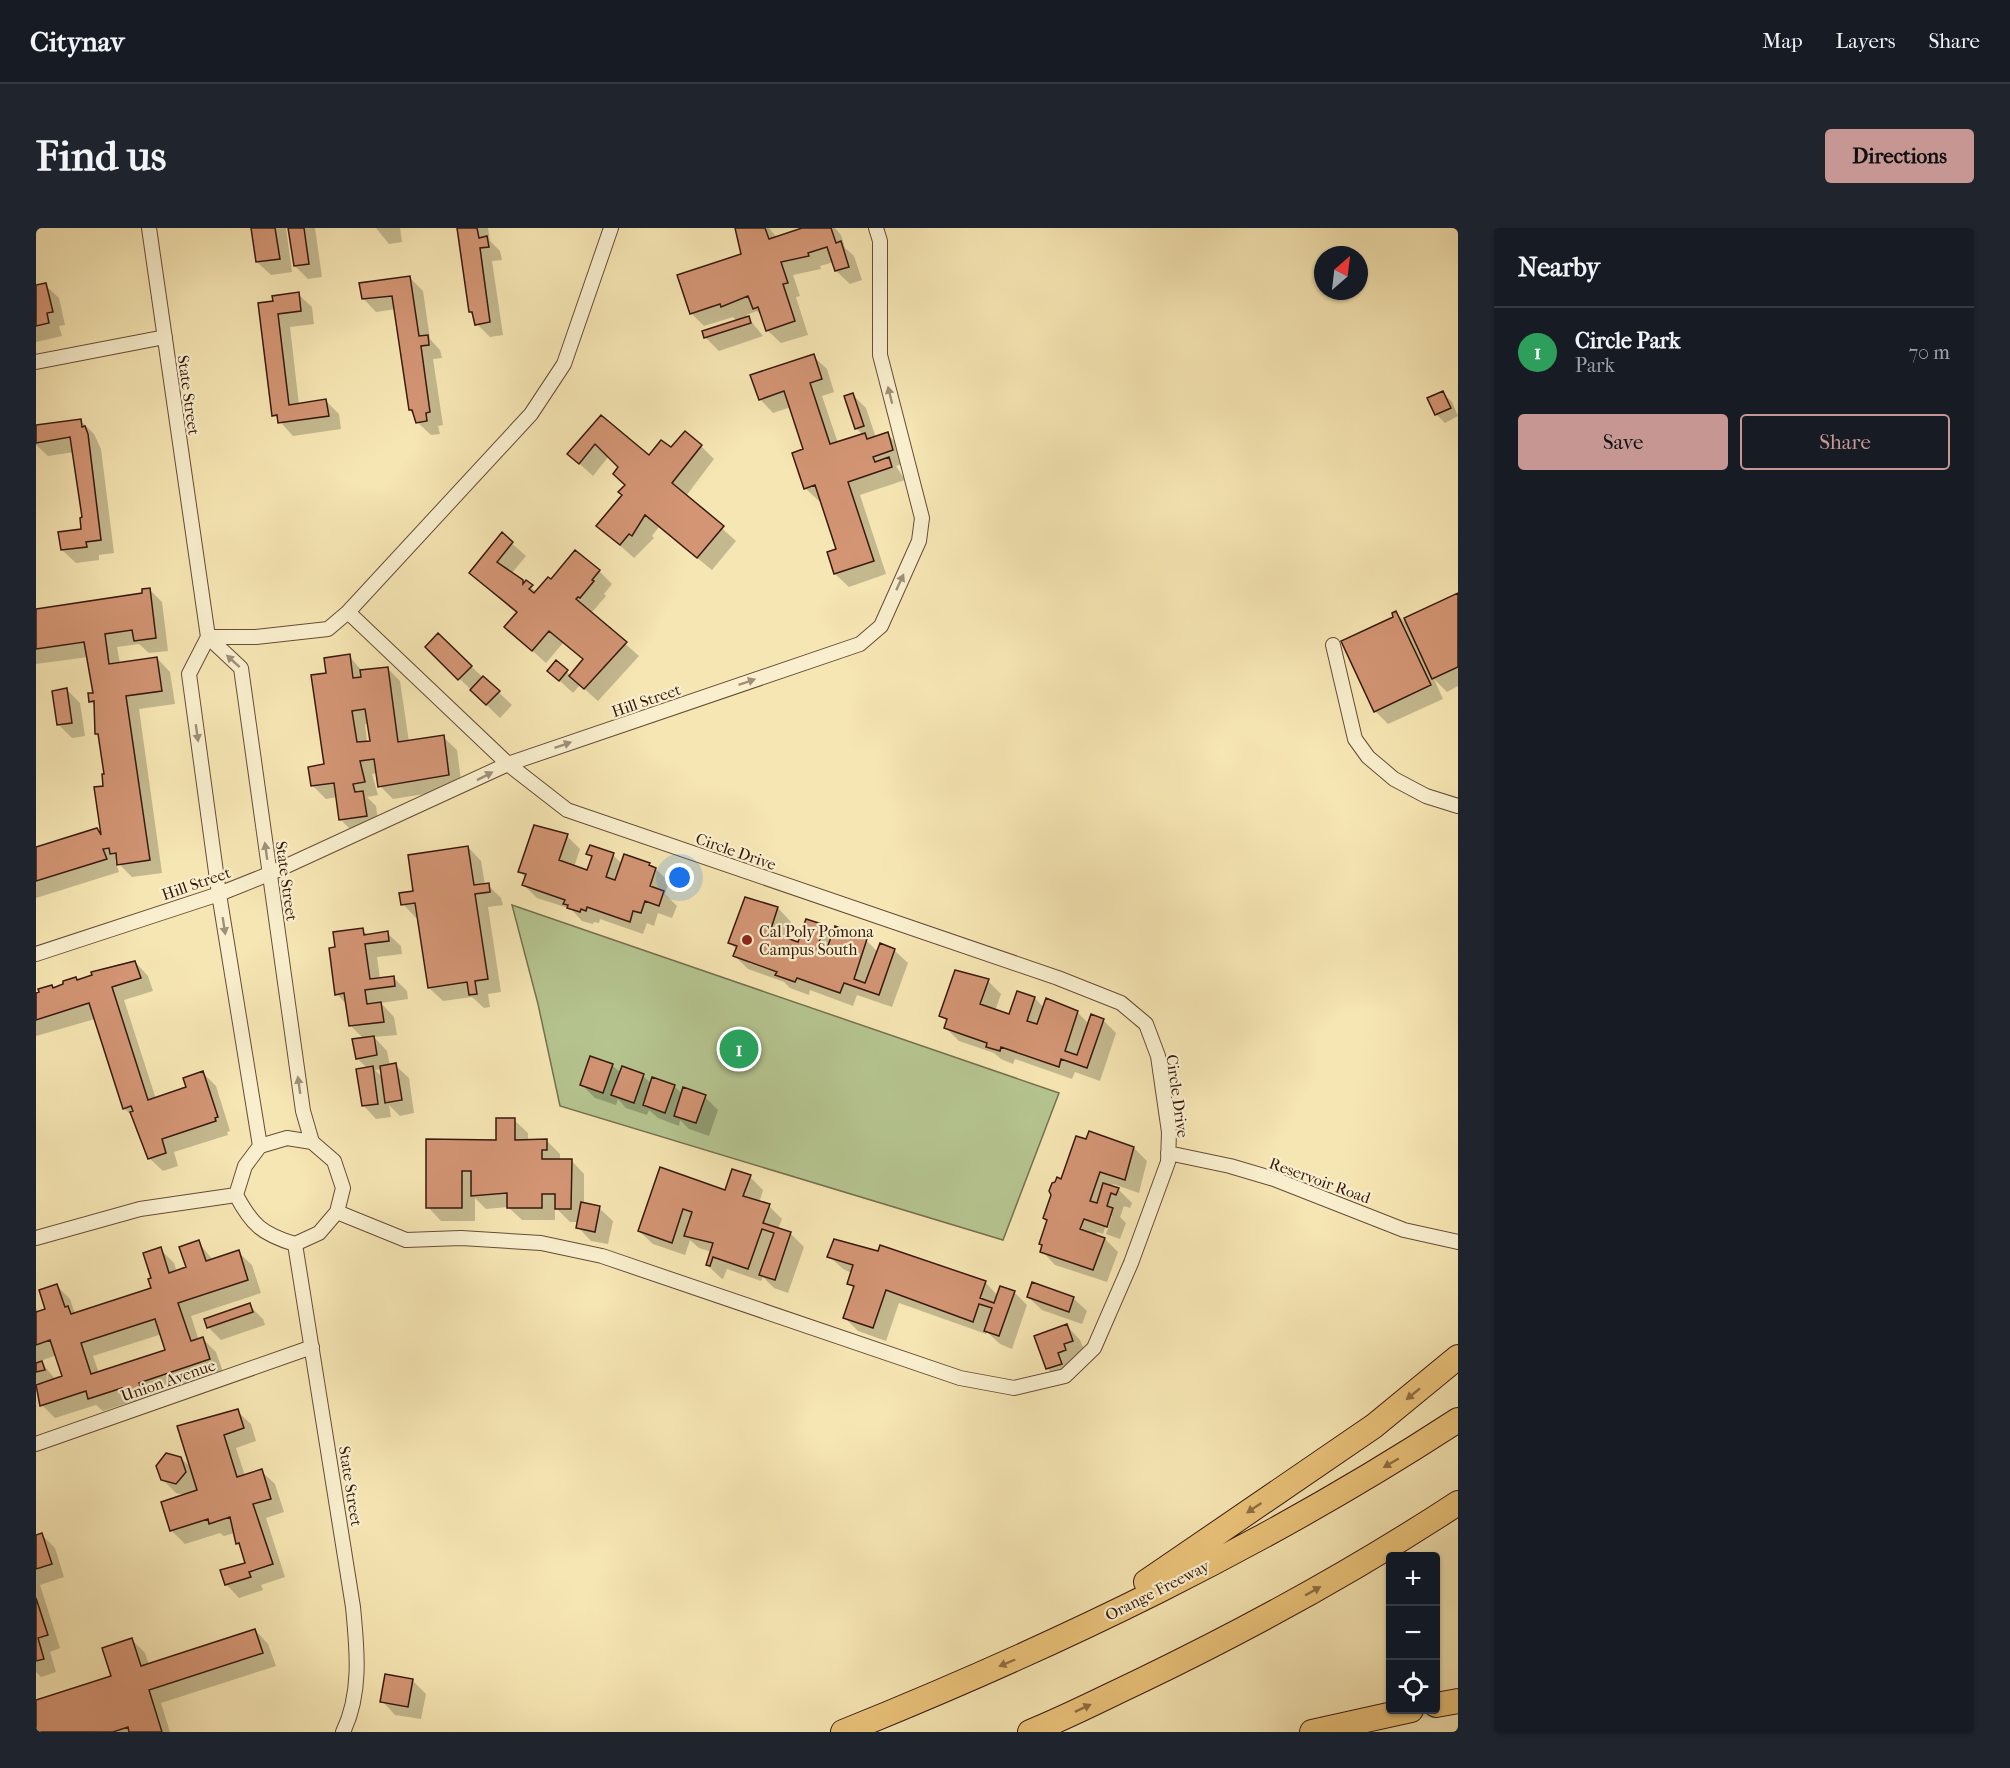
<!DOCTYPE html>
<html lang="en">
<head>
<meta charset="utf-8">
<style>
	:root { --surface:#171b24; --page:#20242c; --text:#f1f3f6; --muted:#9ea1a6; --line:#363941; --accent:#c59692 }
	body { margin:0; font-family:"IM FELL French Canon",serif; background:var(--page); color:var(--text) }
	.controls { position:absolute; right:18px; bottom:18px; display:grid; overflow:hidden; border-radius:6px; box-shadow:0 2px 4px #0004 }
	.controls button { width:54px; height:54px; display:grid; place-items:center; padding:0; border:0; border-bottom:2px solid var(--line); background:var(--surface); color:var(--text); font:30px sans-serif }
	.compass { position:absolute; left:1278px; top:18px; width:54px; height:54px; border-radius:50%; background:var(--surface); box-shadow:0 2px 4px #0004; rotate:28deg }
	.you { position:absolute; left:644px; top:650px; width:21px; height:21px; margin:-15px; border:4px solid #fff; border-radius:50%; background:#1a73e8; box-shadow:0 0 0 9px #1a73e833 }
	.badge { display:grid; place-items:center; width:39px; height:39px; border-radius:50%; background:var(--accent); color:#fff; font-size:20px; font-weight:700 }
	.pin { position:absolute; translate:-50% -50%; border:3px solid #fff; box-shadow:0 2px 6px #0006 }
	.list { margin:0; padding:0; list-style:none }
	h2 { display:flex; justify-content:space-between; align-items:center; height:78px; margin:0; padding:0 24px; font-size:26px }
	h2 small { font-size:20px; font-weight:400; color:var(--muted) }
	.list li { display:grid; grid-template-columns:39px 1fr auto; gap:18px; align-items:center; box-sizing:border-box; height:90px; padding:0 24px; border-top:2px solid var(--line) }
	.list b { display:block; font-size:22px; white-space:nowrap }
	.list p { margin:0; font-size:20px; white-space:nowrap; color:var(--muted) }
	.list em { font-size:20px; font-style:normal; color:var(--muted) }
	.actions { display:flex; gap:12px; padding:18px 24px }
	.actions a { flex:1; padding:14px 0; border:2px solid var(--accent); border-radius:6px; text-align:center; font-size:21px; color:var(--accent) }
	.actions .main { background:var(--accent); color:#111 }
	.icon { flex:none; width:33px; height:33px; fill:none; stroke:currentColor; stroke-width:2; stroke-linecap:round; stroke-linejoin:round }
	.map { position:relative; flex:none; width:1422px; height:1504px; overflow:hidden; border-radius:6px }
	header { display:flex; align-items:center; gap:36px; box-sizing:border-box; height:84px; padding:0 30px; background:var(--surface); border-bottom:2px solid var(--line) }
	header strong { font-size:28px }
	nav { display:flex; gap:33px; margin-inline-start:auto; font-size:21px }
	.intro { display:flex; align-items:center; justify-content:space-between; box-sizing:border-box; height:144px; padding:0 36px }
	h1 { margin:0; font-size:42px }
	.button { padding:15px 27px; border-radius:6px; background:var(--accent); color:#111; font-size:21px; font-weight:700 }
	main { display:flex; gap:36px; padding:0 36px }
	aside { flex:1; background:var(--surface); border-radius:6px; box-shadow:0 2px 4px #0004 }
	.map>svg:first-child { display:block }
	.green { fill:#b6c691; stroke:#767050; stroke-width:1.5 }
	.shadow { fill:#0003; fill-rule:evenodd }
	.building { fill:#d39574; stroke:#37190e; stroke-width:1.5; fill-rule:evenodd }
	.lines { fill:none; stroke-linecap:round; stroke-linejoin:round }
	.street-casing { stroke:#674c37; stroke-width:16 }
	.highway-casing { stroke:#37190e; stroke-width:26 }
	.street { stroke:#f9efce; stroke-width:14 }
	.highway { stroke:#ebc37a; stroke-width:24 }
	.oneway { fill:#a28f78 }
	.oneway2 { fill:#916e44 }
	.poi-dot { fill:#8f2418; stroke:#f9efce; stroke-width:2 }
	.labels { text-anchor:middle; stroke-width:4.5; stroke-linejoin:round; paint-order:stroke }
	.street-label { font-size:16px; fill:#37190e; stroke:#f9efce }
	.poi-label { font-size:16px; fill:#37190e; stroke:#f9efce; text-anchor:start }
</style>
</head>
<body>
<header>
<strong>Citynav</strong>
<nav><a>Map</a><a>Layers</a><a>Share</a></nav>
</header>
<div class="intro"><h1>Find us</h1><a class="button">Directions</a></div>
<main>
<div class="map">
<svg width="1422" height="1504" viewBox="0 0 1422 1504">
	<rect width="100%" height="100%" fill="#f6e6b3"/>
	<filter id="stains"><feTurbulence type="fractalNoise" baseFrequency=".00333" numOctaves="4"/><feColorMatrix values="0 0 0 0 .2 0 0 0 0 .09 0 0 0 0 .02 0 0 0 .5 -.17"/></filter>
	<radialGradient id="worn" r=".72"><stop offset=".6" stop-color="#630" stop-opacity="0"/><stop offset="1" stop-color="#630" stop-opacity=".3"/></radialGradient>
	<!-- green -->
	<path class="green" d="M476,677L1023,865L967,1012L524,878L502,776Z"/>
	<!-- shadow -->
	<path class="shadow" d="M217,0H250L256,44L235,47L221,34Z
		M254,0H279L286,49L272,51L259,38Z
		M340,0H364L366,14L353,16Z
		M422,0H452L454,13L464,23L466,32L456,33L467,107L454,109L441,96L434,83Z
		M699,0H733L741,10L771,0H799L805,7L809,20L818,28L826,52L814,56L800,43L798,34L784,38L785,41L757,47L764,68L760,69L772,107L745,115L731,102L727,89L721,83L710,87L727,108L683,123L669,109L701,93L697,89L668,98L655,85L707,27Z
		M374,50L387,63L394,111L404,122L406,130L397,131L407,197L402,198L404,206L395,207L381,194L374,181L360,81L340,84L327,70Z
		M9,57L23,70L29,97L23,98L26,108L0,114V58Z
		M262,66L276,79L278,96L254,99L263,177L289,172L303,186L305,201L257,208L238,187V74Z
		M777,128L791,141L798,164L786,168L802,215L827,207L820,200L817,167L830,180L840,210L851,206L865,219L870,235L860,238L869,252L824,267L850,346L813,359L799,346L802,322L786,272L783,273L769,260V222L755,179L737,185L724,171Z
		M1407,165L1416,174L1422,188L1409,195L1400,186Z
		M565,189L613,229L635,222L665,218L678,231L650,268L700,313L676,342L623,299L616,308L618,310L598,330L562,298L587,267L590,257L584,239L573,228L557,248L533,226Z
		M44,192L58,206L65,221L78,325L63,327V332L40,335L26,322L47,302L48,290L38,224L12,228L0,217V199Z
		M466,307L490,328L475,346L501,364L516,354L563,343L576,356L568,366L570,368L557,383L553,384L603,428L562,473L544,457L537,465L513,443L531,444L535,448L548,432L527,415L510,435L470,399L481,386L435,345Z
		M113,361L126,374L132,423L113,425L103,416L81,419L84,436L121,430L134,444L139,476L103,481L126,645L96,649L79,632L83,644L0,670V621L61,602L66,608L70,547L64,509L61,505L59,478L54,473L58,466L52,429L0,436V382L108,366Z
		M1422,367V458L1411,464L1398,451L1407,471L1352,496L1339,483L1360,385L1373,398Z
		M402,407L476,477L464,490L391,419Z
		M313,428L327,444L351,440L364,453L373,514L407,509L421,522L426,560L357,571L344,558L342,545L336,546L342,567L331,569L340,578L343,601L318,605L304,591L301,569L290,571L277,558L289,538L292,446ZM333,495L336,514H331L329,496Z
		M31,462L44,475L49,508L36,510L22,496Z
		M531,608L544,621L538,639L552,644L557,630L552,626L577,627L586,636L620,641L633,654L629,666L641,678L636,690L622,685L618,698L611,695L607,706L564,691L563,695L558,694L557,696L546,693L535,681L501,670L488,657L490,650L483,643Z
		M432,619L445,633L449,657H452L465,670L467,677L452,679L465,764L452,766L454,779L448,780L436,769L407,773L393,760L383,689L380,690L367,676Z
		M742,680L755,694L749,711L763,716L788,699L797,708L800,700L831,713L842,724L858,722L872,735L856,779L821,767L817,778L774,762L773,767L754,760L748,754L712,741L699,728L701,722L694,715ZM713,732L748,745L747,747L713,735Z
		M326,702L332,707L351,705L365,718L366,726L341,729L344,751L358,750L371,763L372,771L345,775L358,789L361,807L338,809L351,823L354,838L359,837L373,850L378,885L364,888L353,877L355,889L340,891L327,877L332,841L321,830L328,811L314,797L311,777L301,766V720ZM346,841L347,850L339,842Z
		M99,734L112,748L117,763L88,772L120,871L152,860L167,845L180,858L194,903L191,904L192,907L138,924L142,938L127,943L113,930L97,889L88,880L59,791L0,808V767L16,758L18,761Z
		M952,753L965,766L959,783L974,788L982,765L999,770L1008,780L1041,784L1053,796L1067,792L1080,805L1064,853L1039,844L1036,851L979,831L977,836L965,831L958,825L923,813L910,800L912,794L905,787Z
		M576,837L585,845L607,848L616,856L638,858L646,866L669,869L682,882L673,908L653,901L644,892L643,898L622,890L613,882L611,887L590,880L582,871L580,877L559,870L546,857Z
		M478,892L492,905V913H511L524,926V932H535L548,946V976L563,980L577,993L572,1016L555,1013L542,999L543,994H534L519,979V992H486L472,979L450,981L439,970V993H405L392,979V913L461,914Z
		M1098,920L1111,933L1103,965L1077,956L1076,959L1082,961L1096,975L1094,980L1088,978L1084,989L1090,995L1084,1011L1070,1006L1076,988H1073L1067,1006L1061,1004L1059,1008L1069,1011L1082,1024L1071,1054L1019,1037L1006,1023L1007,1018L1005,1016L1026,953Z
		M625,941L690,964L714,949L727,962L723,975L733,978L746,991L742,1001L754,1005L768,1019L752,1065L738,1060L727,1049L725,1053L691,1041L687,1051L685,1050L671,1037L676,1024L663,1020L654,1012L649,1027L617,1016L603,1003Z
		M162,1014L177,1032L202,1024L216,1037L225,1065L155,1088L163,1113L167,1111L180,1124L187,1144L115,1168L117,1173L103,1178L98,1173L67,1183L60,1177L19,1190L6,1177L0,1161V1080L2,1085L11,1082L21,1058L34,1071L39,1086L117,1060L124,1021L138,1035L141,1044L152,1040ZM126,1106L131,1123L63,1145L57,1128ZM21,1127L28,1149L20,1152L4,1133Z
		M793,1028L949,1054L962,1068L978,1064L991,1077L976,1121L964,1116L951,1104L950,1106L863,1075L850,1113L822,1103L809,1090L818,1061L813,1055L816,1045L807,1041Z
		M992,1069L1037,1070L1051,1083L1046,1096L1006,1082Z
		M213,1077L227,1091L229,1097L185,1112L172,1099Z
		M1031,1098L1044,1112L1050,1126L1034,1138L1038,1149L1025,1154L1012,1141L1000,1109Z
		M201,1183L215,1196L220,1213L200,1220L209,1248L225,1243L239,1256L248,1284L230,1290L249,1349L225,1357L227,1362L203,1370L190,1356L211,1336L199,1305L188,1308L184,1305L149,1316L136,1303L127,1275L150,1267L140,1265L126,1251L145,1230L157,1242Z
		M6,1307L19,1320L28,1349L4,1357L24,1420L14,1424L20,1444L5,1449L0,1444V1309Z
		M219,1402L232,1416L240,1438L125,1475L134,1504H0V1474L77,1449L96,1412L109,1425L113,1437Z
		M377,1453L390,1466L385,1491L359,1487L346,1473Z"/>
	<!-- building -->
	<path class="building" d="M215,0H239L244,31L220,34Z
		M252,0H268L273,36L258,38Z
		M421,0H441L443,10L451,8L453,19L444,20L454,94L439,97L436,84H433Z
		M699,0H729L733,11L766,0H795L800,15L805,13L813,39L799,43L791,19L772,25L773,28L745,34L752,55L747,56L759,93L730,103L722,79L717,81L712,68L685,79L684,76L654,86L641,47L705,26Z
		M374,48L383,108L392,107L393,117L385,118L394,184L390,185L391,193L380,195L376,182H373L356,68L326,71L323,55Z
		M10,55L17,84L11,85L13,95L0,98V57Z
		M263,64L265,83L242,86L253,177L290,171L293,188L242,195L241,187L236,188L222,75L237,73L236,68Z
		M713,88L715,95L668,110L666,103Z
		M778,126L786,151L774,155L794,216L829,205L831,211L852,204L857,222L837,229L839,234L853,229L856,239L812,254L838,333L798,346L791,324L800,321L779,257L768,261L756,225L767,221L748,163L723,172L714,147Z
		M1407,163L1415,180L1399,187L1391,170Z
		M817,165L828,198L819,201L808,168Z
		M565,187L613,227L625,212L635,219L649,203L666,217L636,255L688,298L661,330L609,287L596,308L593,306L584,317L560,298L586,267L582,264L589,257L577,246L582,239L559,216L543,236L531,226Z
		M45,191L46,199L49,198L52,206L65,312L50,314L51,319L25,322L22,304L45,301L44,290L46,289L34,209L0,215V197Z
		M466,304L477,314L461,334L487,352V356L490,352L497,357L493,361L498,365L512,349L515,351L539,322L564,342L556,352L558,353L544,370L542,369L540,371L591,414L548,461L533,448L547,431L513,403L496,423L468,399L481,384L433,345Z
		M114,360L120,410L98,413L96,402L69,406L73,436L121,429L126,463L90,468L114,632L81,637L80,625L74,626L73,620L67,621L71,631L0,653V619L61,600L65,607L58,559L67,558L66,546H68L62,506H59L58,473L53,474L52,465H57L48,414L0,421V381L106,365V361Z
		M1422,365V439L1396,451L1368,390Z
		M1360,383L1395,457L1338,484L1305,413L1357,389L1356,385Z
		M402,405L436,438L422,452L389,419Z
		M314,426L317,450L325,449L324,442L352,439L362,514L408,507L413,547L342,559L338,531L324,533L329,554L317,556L319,564L327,563L331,588L303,592L298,555L275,558L272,539L288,536L275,447L290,445L288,430ZM329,481L334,513L321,514L316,483Z
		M520,432L532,442L523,453L511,443Z
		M447,448L464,463L450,477L434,462Z
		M31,460L36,495L21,497L16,463Z
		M498,597L532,606L523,632L551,642L556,628L550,626L554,617L578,625L570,649L579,652L588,626L614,635L613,637L620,640L614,658L628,663L623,678L609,673L605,685L597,683L594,694L551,679L550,683L545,681L544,684L531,680L532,677L527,676L529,672L486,657L490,646L482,644Z
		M432,618L438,657L453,655L454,664L439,666L452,751L439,753L441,766L433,767L431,754L392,760L379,675L365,677L363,665L377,663L372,627Z
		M709,669L742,679L734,704L762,714L770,691L789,697L781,720L790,723L799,698L831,711L818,751L829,755L844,715L859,721L843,767L808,755L804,765L761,750L759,754L739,747L741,744L697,728L701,718L692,715Z
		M327,700L328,707L352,703L353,713L329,716L334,751L358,748L359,758L329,762L331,776L345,774L348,794L313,798L308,765L299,767L293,720L299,719L297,704Z
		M99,733L105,750L76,759L112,872L150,859L147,850L167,843L182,889L179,890L180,893L126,911L130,925L112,931L94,884L97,883L95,878L87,881L53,775L0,792V765L3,764L2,761L16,757L17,760L27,756V753L40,749L41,752L56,747L55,744Z
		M919,742L953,751L944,776L973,786L981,763L999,769L991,793L1001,796L1010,770L1042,783L1029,823L1041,827L1055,786L1068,791L1051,840L1025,831L1023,839L965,819L964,823L950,819L951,815L908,800L911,791L903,788Z
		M338,808L341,827L320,831L316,811Z
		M554,828L577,836L567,865L544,857Z
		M360,835L366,872L349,875L344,838Z
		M337,838L342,876L326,878L320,841Z
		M586,838L608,846L598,875L575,867Z
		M616,849L639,857L629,885L607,877Z
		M647,859L670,867L660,895L638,888Z
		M460,890H479V912L511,911V922H506V931H536L535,981H519V966H506V980H471V965L435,968V943H426V980H390V911L460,912Z
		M1053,903L1098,919L1089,952L1064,944L1054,973L1061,975L1067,955L1083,960L1080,967L1075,965L1071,978L1077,980L1071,999L1048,991L1044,1001L1069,1010L1057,1042L1004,1024L1006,1017L1003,1016L1011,992L1007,990L1015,967L1013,963L1016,955L1019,954L1021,949L1025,951L1040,908L1050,911Z
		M624,939L689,962L696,941L715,947L707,968L734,976L727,995L755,1004L739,1052L723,1047L738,1005L726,1001L712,1041L677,1029L674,1038L670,1037L677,1015L648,1008L656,984L647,981L636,1015L602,1003Z
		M545,974L564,978L559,1004L540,1000Z
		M798,1011L842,1023L844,1017L950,1053L944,1070L958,1075L964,1058L979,1063L963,1108L948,1103L956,1080L943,1076L937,1094L850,1062L837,1100L807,1090L818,1058L811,1056L817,1037L791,1029Z
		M163,1012L170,1033L203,1022L212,1052L142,1075L155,1113L167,1109L174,1131L103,1155L105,1160L88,1165L86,1160L52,1171L50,1163L4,1178L0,1157L26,1148L14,1112L0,1117V1084L9,1081L3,1062L21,1056L29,1079L32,1078L35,1086L115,1060L112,1051L115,1050L107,1025L125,1019L133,1045L150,1039L143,1019ZM119,1091L129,1122L55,1146L45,1115Z
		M996,1054L1038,1069L1033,1084L991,1069Z
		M214,1075L217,1084L171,1100L168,1091Z
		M1031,1096L1037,1113L1028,1116L1030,1122L1022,1125L1026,1136L1010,1141L998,1108Z
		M6,1133L9,1142L0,1144V1135Z
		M202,1181L208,1200L188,1207L201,1249L226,1241L235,1271L217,1276L237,1336L213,1344L215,1349L189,1357L184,1342L209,1335L203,1315L200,1316L194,1289L173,1296L172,1291L134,1303L125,1274L161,1262L141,1198Z
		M130,1225L145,1229L150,1244L140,1256L125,1252L120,1238Z
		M6,1305L16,1336L0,1341V1307Z
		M0,1370L12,1407L2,1410L8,1431L0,1433Z
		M219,1401L227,1425L113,1462L126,1504H93L92,1499L77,1504H0V1472L75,1448L66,1420L96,1410L105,1438Z
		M349,1446L377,1451L372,1479L344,1474Z"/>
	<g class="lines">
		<!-- street casing -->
		<g class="street-casing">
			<path id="street" d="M113,0L172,409L153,446L183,666L224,918
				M0,134L129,109
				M172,409H220L292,401L312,384L495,186L528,136L575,0
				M172,409L205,440L267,883L276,914
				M1297,417L1319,511L1332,529L1358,551L1390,568L1422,578
				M0,726L183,666L233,646L472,536L824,416L845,398L883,313L886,290L844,127V13L840,0
				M251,910L276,914L298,933L307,960L301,984L283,1005L259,1016C226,1006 216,997 200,967L209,938L224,918Z
				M1132,925L1194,938L1238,951L1368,1002L1422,1014
				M301,984L370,1012L425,1010L505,1015L566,1028L924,1150L978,1160L1029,1148L1058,1120L1095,1035L1132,934L1133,904L1122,828L1110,796L1085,775L1022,750L531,582L472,536L312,384
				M0,1010L104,981L200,967
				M259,1016L317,1379C321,1421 326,1465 307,1504
				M0,1216L276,1119"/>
		</g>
		<!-- highway casing -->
		<g class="highway-casing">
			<path id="highway" d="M1110,1354L1338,1198L1422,1129
				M1400,1477L1422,1473
				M807,1504C1020,1418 1229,1318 1422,1192
				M994,1504C1031,1489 1066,1471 1102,1454C1212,1401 1320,1342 1422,1275
				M1276,1504L1375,1482"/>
		</g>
		<!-- street -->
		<use href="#street" class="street"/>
		<!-- highway -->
		<use href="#highway" class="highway"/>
	</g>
	<!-- one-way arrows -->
	<defs><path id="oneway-solid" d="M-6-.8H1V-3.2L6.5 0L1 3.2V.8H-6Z" transform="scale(1.5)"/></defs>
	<g class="oneway">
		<use href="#oneway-solid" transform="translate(854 167) rotate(-104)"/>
		<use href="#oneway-solid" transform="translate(864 354) rotate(-65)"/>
		<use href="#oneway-solid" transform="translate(197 433) rotate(-138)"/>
		<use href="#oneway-solid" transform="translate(711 454) rotate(-19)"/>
		<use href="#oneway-solid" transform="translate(161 505) rotate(82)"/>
		<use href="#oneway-solid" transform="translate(527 517) rotate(-19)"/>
		<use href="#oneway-solid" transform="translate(449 548) rotate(-27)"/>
		<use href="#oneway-solid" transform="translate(230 623) rotate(-98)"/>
		<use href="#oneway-solid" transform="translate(188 698) rotate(81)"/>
		<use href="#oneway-solid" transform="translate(263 857) rotate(-98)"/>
	</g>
	<g class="oneway2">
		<use href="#oneway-solid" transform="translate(1377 1166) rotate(141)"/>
		<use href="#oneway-solid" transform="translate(1355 1235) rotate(150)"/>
		<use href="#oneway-solid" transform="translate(1218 1280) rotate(146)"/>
		<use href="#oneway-solid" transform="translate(1277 1363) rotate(-29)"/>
		<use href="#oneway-solid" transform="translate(971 1435) rotate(157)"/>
		<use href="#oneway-solid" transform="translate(1047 1480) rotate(-25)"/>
	</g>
	<!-- markers -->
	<circle class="poi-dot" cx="711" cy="712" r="6"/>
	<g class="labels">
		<!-- street labels -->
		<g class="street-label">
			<text transform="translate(153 167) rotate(82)" y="6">State Street</text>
			<text transform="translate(610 472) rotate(-19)" y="6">Hill Street</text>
			<text transform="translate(700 623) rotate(19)" y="6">Circle Drive</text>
			<text transform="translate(251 653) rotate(82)" y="6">State Street</text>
			<text transform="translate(160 655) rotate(-19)" y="6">Hill Street</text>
			<text transform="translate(1142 868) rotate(82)" y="6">Circle Drive</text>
			<text transform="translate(1284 952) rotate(20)" y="6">Reservoir Road</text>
			<text transform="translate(132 1152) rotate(-19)" y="6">Union Avenue</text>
			<text transform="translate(315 1258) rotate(81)" y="6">State Street</text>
			<text transform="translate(1121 1362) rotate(-27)" y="6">Orange Freeway</text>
		</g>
		<!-- poi labels -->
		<g class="poi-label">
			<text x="723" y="709">Cal Poly Pomona<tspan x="723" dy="18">Campus South</tspan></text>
		</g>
	</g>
	<rect width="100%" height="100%" filter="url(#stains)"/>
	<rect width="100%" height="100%" fill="url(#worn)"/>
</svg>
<div class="controls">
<button>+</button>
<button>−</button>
<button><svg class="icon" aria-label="locate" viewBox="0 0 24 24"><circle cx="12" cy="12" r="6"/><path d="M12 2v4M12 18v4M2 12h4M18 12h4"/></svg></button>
</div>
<svg class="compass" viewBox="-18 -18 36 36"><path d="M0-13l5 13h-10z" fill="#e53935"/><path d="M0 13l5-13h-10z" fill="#9ea1a6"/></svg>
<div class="you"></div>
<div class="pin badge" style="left:703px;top:821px;background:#2e9e5b">1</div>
</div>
<aside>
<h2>Nearby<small></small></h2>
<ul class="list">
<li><span class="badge" style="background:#2e9e5b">1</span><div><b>Circle Park</b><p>Park</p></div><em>70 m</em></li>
</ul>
<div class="actions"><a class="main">Save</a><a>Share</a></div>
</aside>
</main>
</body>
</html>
